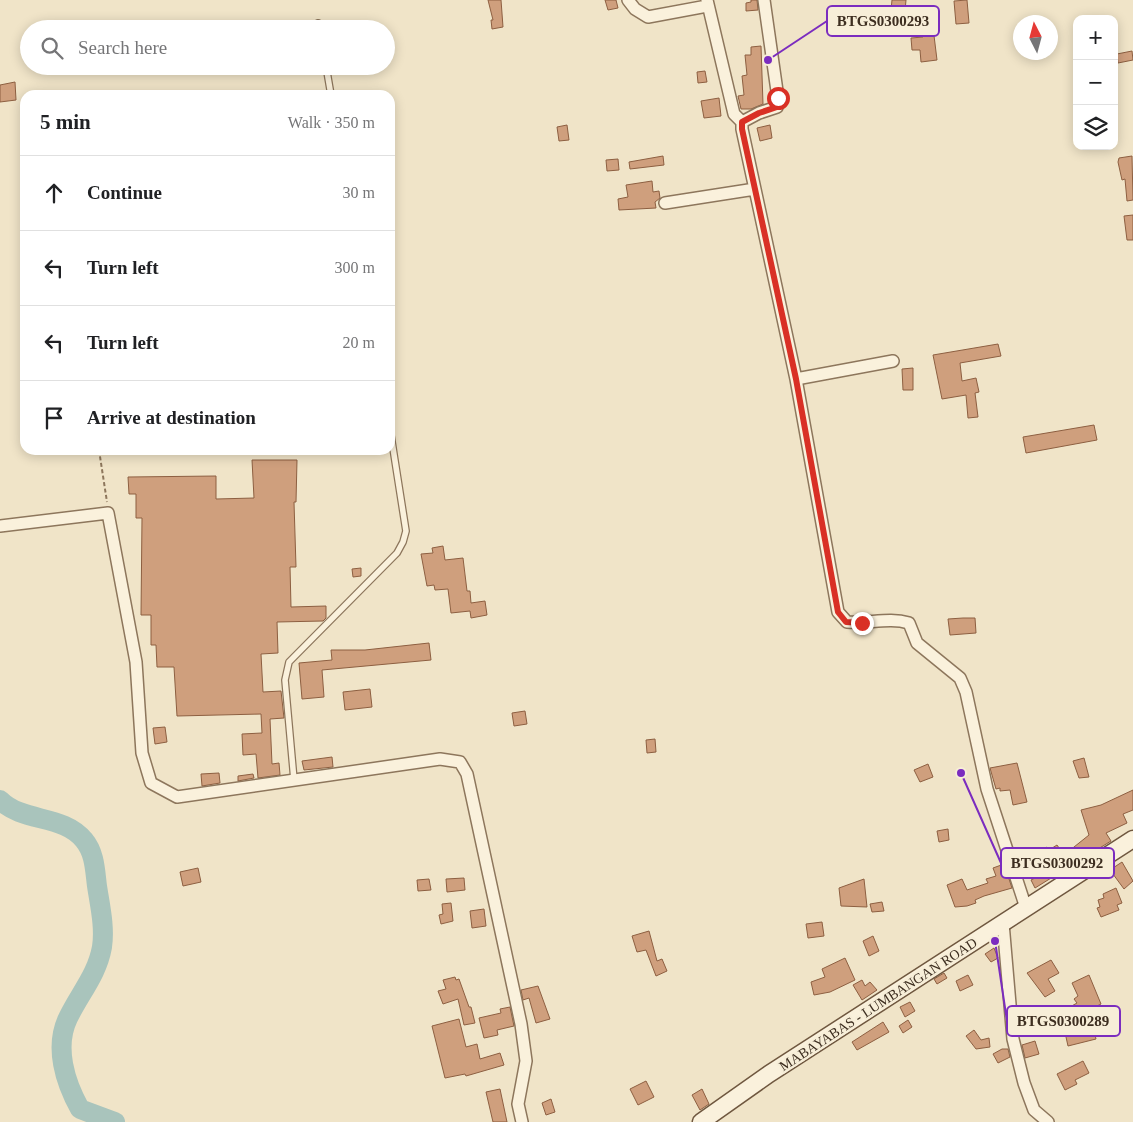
<!DOCTYPE html>
<html lang="en">
<head>
<meta charset="utf-8">
<style>
	:root { --surface:#fff; --page:#f2f2f2; --text:#202124; --muted:#757577; --line:#e0e0e0 }
	body { margin:0; font-family:Georgia,serif; background:var(--page); color:var(--text) }
	.controls { position:absolute; right:15px; top:15px; display:grid; overflow:hidden; border-radius:10px; box-shadow:0 2px 12px #0003 }
	.controls button { width:45px; height:45px; display:grid; place-items:center; padding:0; border:0; border-bottom:1px solid var(--line); background:var(--surface); color:var(--text); font:25px sans-serif }
	.compass { position:absolute; left:1013px; top:15px; width:45px; height:45px; border-radius:50%; background:var(--surface); box-shadow:0 2px 12px #0003; rotate:354deg }
	.stop { position:absolute; width:15px; height:15px; margin:-11px; border:4px solid #d93025; border-radius:50%; background:#fff }
	.stop.end { background:#d93025; border-color:#fff; box-shadow:0 1px 5px #0008 }
	.list { margin:0; padding:0; list-style:none }
	h2 { display:flex; justify-content:space-between; align-items:center; height:65px; margin:0; padding:0 20px; font-size:21px }
	h2 small { font-size:16px; font-weight:400; color:var(--muted) }
	.list li { display:grid; grid-template-columns:32px 1fr auto; gap:15px; align-items:center; box-sizing:border-box; height:75px; padding:0 20px; border-top:1px solid var(--line) }
	.list b { display:block; font-size:19px; white-space:nowrap }
	.list em { font-size:16px; font-style:normal; color:var(--muted) }
	.icon { flex:none; width:28px; height:28px; fill:none; stroke:currentColor; stroke-width:2; stroke-linecap:round; stroke-linejoin:round }
	.map { position:relative; flex:none; width:1133px; height:1122px; overflow:hidden }
	.search { position:absolute; background:var(--surface); box-shadow:0 2px 12px #0003; left:20px; top:20px; width:375px; height:55px; display:flex; align-items:center; gap:12px; box-sizing:border-box; padding:0 18px; border-radius:28px; color:var(--muted); font-size:19px }
	.panel { position:absolute; background:var(--surface); box-shadow:0 2px 12px #0003; left:20px; top:90px; width:375px; height:365px; border-radius:15px }
	.map>svg:first-child { display:block }
	.lines { fill:none; stroke-linecap:round; stroke-linejoin:round }
	.river { stroke:#a9c4bc; stroke-width:20 }
	.building { fill:#cf9f7d; stroke:#8d5f41 }
	.lane-casing { stroke:#8d765c; stroke-width:8 }
	.street-casing { stroke:#8d765c; stroke-width:14 }
	.secondary-casing { stroke:#6f573f; stroke-width:19 }
	.path { stroke:#8d765c; stroke-width:2; stroke-dasharray:4 2.5; stroke-linecap:butt }
	.lane { stroke:#faf1dc; stroke-width:5.5 }
	.street { stroke:#faf1dc; stroke-width:11 }
	.secondary { stroke:#faf1dc; stroke-width:16 }
	.route { stroke:#d93025; stroke-width:6 }
	.labels { text-anchor:middle; stroke-width:4.5; stroke-linejoin:round; paint-order:stroke }
	.street-label { font-size:14px; fill:#3d2e20; stroke:#f7eed8 }
	.leader { fill:none; stroke:#7b2cbf; stroke-width:2 }
	.callout-dot { fill:#7b2cbf; stroke:#f7eed8; stroke-width:2 }
	.callout { fill:#f7eed8; stroke:#7b2cbf; stroke-width:2 }
	.callout-label { font-size:15px; text-anchor:middle; font-weight:bold; fill:#3d2e20 }
</style>
</head>
<body>
<div class="map">
<svg width="1133" height="1122" viewBox="0 0 1133 1122">
	<rect width="100%" height="100%" fill="#f0e4c8"/>
	<g class="lines">
		<!-- river -->
		<path class="river" d="M0,800C23,823 63,814 84,840C95,853 95,871 97,886C100,906 105,927 102,947C97,975 80,993 68,1018C54,1047 65,1082 80,1109L115,1122"/>
	</g>
	<!-- building -->
	<path class="building" d="M488,0H501L503,27L492,29L491,20H493Z
		M605,0H616L618,8L608,10Z
		M751,0H757L758,10L746,11V3L751,2Z
		M892,0H906L905,11L891,10Z
		M967,0L969,23L956,24L954,1Z
		M931,11L937,60L921,62L920,50H912L911,38L923,37L920,13Z
		M761,46L763,104L751,109H741L738,96L744,95L742,76L747,75L745,55H751V47Z
		M1132,51L1133,60L1118,63L1117,54Z
		M705,71L707,82L698,83L697,72Z
		M15,82L16,100L0,102V85Z
		M719,98L721,116L704,118L701,101Z
		M567,125L569,140L559,141L557,127Z
		M770,125L772,138L760,141L757,128Z
		M663,156L664,165L630,169L629,162Z
		M1132,156L1133,200L1127,201L1125,179L1122,180L1118,162L1119,158Z
		M618,159L619,170L607,171L606,160Z
		M652,181L653,192L659,191L660,198L655,202L656,208L619,210L618,199L628,197L626,185Z
		M1133,215V240H1127L1124,216Z
		M998,344L1001,356L960,363L962,381L976,378L979,392L975,393L978,417L968,418L966,395L942,399L933,355Z
		M913,368V390H903L902,369Z
		M1094,425L1097,440L1026,453L1023,437Z
		M252,460H297L296,502H294L296,567H290L291,607L326,606V618L323,621L277,622L278,653L261,654L263,692L281,691L284,718L270,719L272,764L279,763L280,775L258,778L256,754L243,755L242,734L262,733L261,714L177,716L174,667H157L156,645H151V615H141L142,518H136V494H129L128,477L216,476V499L254,498Z
		M443,546L445,560L463,558L467,591H470L471,603L485,601L487,615L471,618L470,611L451,613L448,589L435,590L434,585L427,586L421,554L433,553L432,548Z
		M361,568V576L353,577L352,569Z
		M963,618H975L976,633L950,635L948,619Z
		M429,643L431,660L322,670L324,697L302,699L299,663L332,660L331,650H365Z
		M370,689L372,707L345,710L343,692Z
		M525,711L527,724L514,726L512,713Z
		M165,727L167,742L155,744L153,728Z
		M655,739L656,752L647,753L646,740Z
		M332,757L333,767L304,770L302,761Z
		M1084,758L1089,777L1079,778L1073,761Z
		M1017,763L1027,802L1013,805L1010,790L1000,791V788L996,789L990,768Z
		M928,764L933,777L920,782L914,770Z
		M219,773L220,783L202,786L201,774Z
		M253,774L254,778L238,781V776Z
		M1133,790V810L1123,814L1127,823L1106,833L1111,841L1035,888L1031,880L1035,878L1033,875L1039,872L1030,859L1047,847L1049,850L1057,845L1064,855L1089,835L1081,810L1101,805Z
		M948,829L949,840L939,842L937,831Z
		M1122,862L1133,881L1124,889L1110,870Z
		M1004,864L1012,888L984,896L975,900L976,903L967,906L955,907L947,885L962,879L967,890L988,883L986,879L996,876L993,868Z
		M198,868L201,882L183,886L180,872Z
		M464,878L465,890L447,892L446,879Z
		M429,879L431,890L418,891L417,880Z
		M864,879L867,907L841,906L839,888Z
		M1116,888L1122,903L1117,905L1119,910L1101,917L1097,908L1100,907L1098,900L1104,898L1103,894Z
		M882,902L884,911L872,912L870,904Z
		M451,903L453,921L441,924L439,915L443,914L442,904Z
		M484,909L486,926L472,928L470,911Z
		M822,922L824,936L808,938L806,924Z
		M649,931L657,961L662,959L667,971L656,976L646,950L637,952L632,936Z
		M873,936L879,951L869,956L863,941Z
		M994,948L998,958L991,962L985,954Z
		M845,958L855,980L830,992L814,995L811,982L825,977L822,969Z
		M1051,960L1059,973L1048,979L1055,991L1045,997L1027,973Z
		M944,973L947,978L937,984L934,979Z
		M968,975L973,985L960,991L956,981Z
		M1089,975L1101,1004L1081,1014L1089,1028L1093,1027L1096,1039L1068,1046L1064,1028L1051,1032L1047,1020L1077,1003L1074,999L1078,996L1072,983Z
		M455,977L456,980L459,979L469,1007H471L475,1023L464,1025L458,999L443,1004L438,991L446,989L443,980Z
		M862,980L865,986L870,982L877,990L862,1000L853,985Z
		M538,986L550,1019L536,1023L529,998L523,1000L521,990Z
		M910,1002L915,1011L905,1017L900,1007Z
		M510,1007L514,1026L497,1030L498,1035L484,1038L479,1018L501,1013L500,1009Z
		M459,1019L466,1047L477,1044L480,1059L500,1053L504,1065L466,1076L465,1074L445,1078L432,1026Z
		M908,1020L912,1027L903,1033L899,1026Z
		M883,1022L889,1032L857,1050L852,1042Z
		M974,1030L981,1040L989,1038L990,1047L976,1049L966,1036Z
		M1035,1041L1039,1054L1025,1058L1022,1045Z
		M1002,1049H1008L1010,1057L998,1063L993,1054Z
		M1083,1061L1089,1073L1075,1080L1077,1084L1065,1090L1057,1074Z
		M646,1081L654,1097L638,1105L630,1089Z
		M500,1089L507,1122H493L486,1092Z
		M702,1089L709,1104L700,1110L692,1095Z
		M551,1099L555,1112L546,1115L542,1103Z"/>
	<g class="lines">
		<!-- lane casing -->
		<g class="lane-casing">
			<path id="lane" d="M318,23L319,29
				M326,66L331,95
				M294,780L285,680L289,662L397,553L403,542L406,531L390,429"/>
		</g>
		<!-- street casing -->
		<g class="street-casing">
			<path id="street" d="M628,0L635,9L648,17L707,6
				M707,0L734,114L742,122
				M764,0L778,98L777,107L759,113L742,122V129L796,379L838,612L847,622C868,624 889,617 909,623L917,643L960,678L966,692L987,789L1026,908
				M665,203L755,189
				M796,379L893,361
				M0,526L108,513L136,662L142,753L151,783L177,797L440,759L460,762L467,774L521,1024L526,1061L518,1104L522,1122
				M1003,923L1013,1039L1024,1083L1034,1110L1048,1122"/>
		</g>
		<!-- secondary casing -->
		<g class="secondary-casing">
			<path id="secondary" d="M701,1122L769,1074L1133,839"/>
		</g>
		<!-- path -->
		<path class="path" d="M99,450L107,502"/>
		<!-- lane -->
		<use href="#lane" class="lane"/>
		<!-- street -->
		<use href="#street" class="street"/>
		<!-- secondary -->
		<use href="#secondary" class="secondary"/>
	</g>
	<g class="lines">
		<!-- route -->
		<path class="route" d="M778,98L777,107L759,113L742,122V129L796,379L838,612L846,622L862,623"/>
	</g>
	<g class="labels">
		<!-- street labels -->
		<g class="street-label">
			<text transform="translate(878 1004) rotate(-33)" y="5">MABAYABAS - LUMBANGAN ROAD</text>
		</g>
	</g>
	<!-- callouts -->
	<path class="leader" d="M768 60L827 21M961 773L1001 863M995 941L1007 1021"/>
	<g class="callout-dot">
		<circle cx="768" cy="60" r="5"/>
		<circle cx="961" cy="773" r="5"/>
		<circle cx="995" cy="941" r="5"/>
	</g>
	<g class="callout">
		<rect x="827" y="6" width="112" height="30" rx="5"/>
		<rect x="1001" y="848" width="113" height="30" rx="5"/>
		<rect x="1007" y="1006" width="113" height="30" rx="5"/>
	</g>
	<g class="callout-label">
		<text x="883" y="26">BTGS0300293</text>
		<text x="1057" y="868">BTGS0300292</text>
		<text x="1063" y="1026">BTGS0300289</text>
	</g>
</svg>
<div class="controls">
<button>+</button>
<button>−</button>
<button><svg class="icon" aria-label="layers" viewBox="0 0 24 24"><path d="M12 4l9 5-9 5-9-5zM3 14l9 5 9-5"/></svg></button>
</div>
<svg class="compass" viewBox="-18 -18 36 36"><path d="M0-13l5 13h-10z" fill="#e53935"/><path d="M0 13l5-13h-10z" fill="#757577"/></svg>
<div class="stop" style="left:778px;top:98px"></div>
<div class="stop end" style="left:862px;top:623px"></div>
<div class="search"><svg class="icon" aria-label="search" viewBox="0 0 24 24"><circle cx="10" cy="10" r="6"/><path d="M15 15l6 6"/></svg>Search here</div>
<section class="panel">
<h2>5 min<small>Walk · 350 m</small></h2>
<ul class="list">
<li><svg class="icon" aria-label="ahead" viewBox="0 0 24 24"><path d="M12 20V5M6 11l6-6 6 6"/></svg><div><b>Continue</b></div><em>30 m</em></li>
<li><svg class="icon" aria-label="left" viewBox="0 0 24 24"><path d="M17 20v-9H6M10 6l-5 5 5 5"/></svg><div><b>Turn left</b></div><em>300 m</em></li>
<li><svg class="icon" aria-label="left" viewBox="0 0 24 24"><path d="M17 20v-9H6M10 6l-5 5 5 5"/></svg><div><b>Turn left</b></div><em>20 m</em></li>
<li><svg class="icon" aria-label="arrive" viewBox="0 0 24 24"><path d="M6 21V4h12l-3 4 3 4H6"/></svg><div><b>Arrive at destination</b></div></li>
</ul>
</section>
</div>
</body>
</html>
